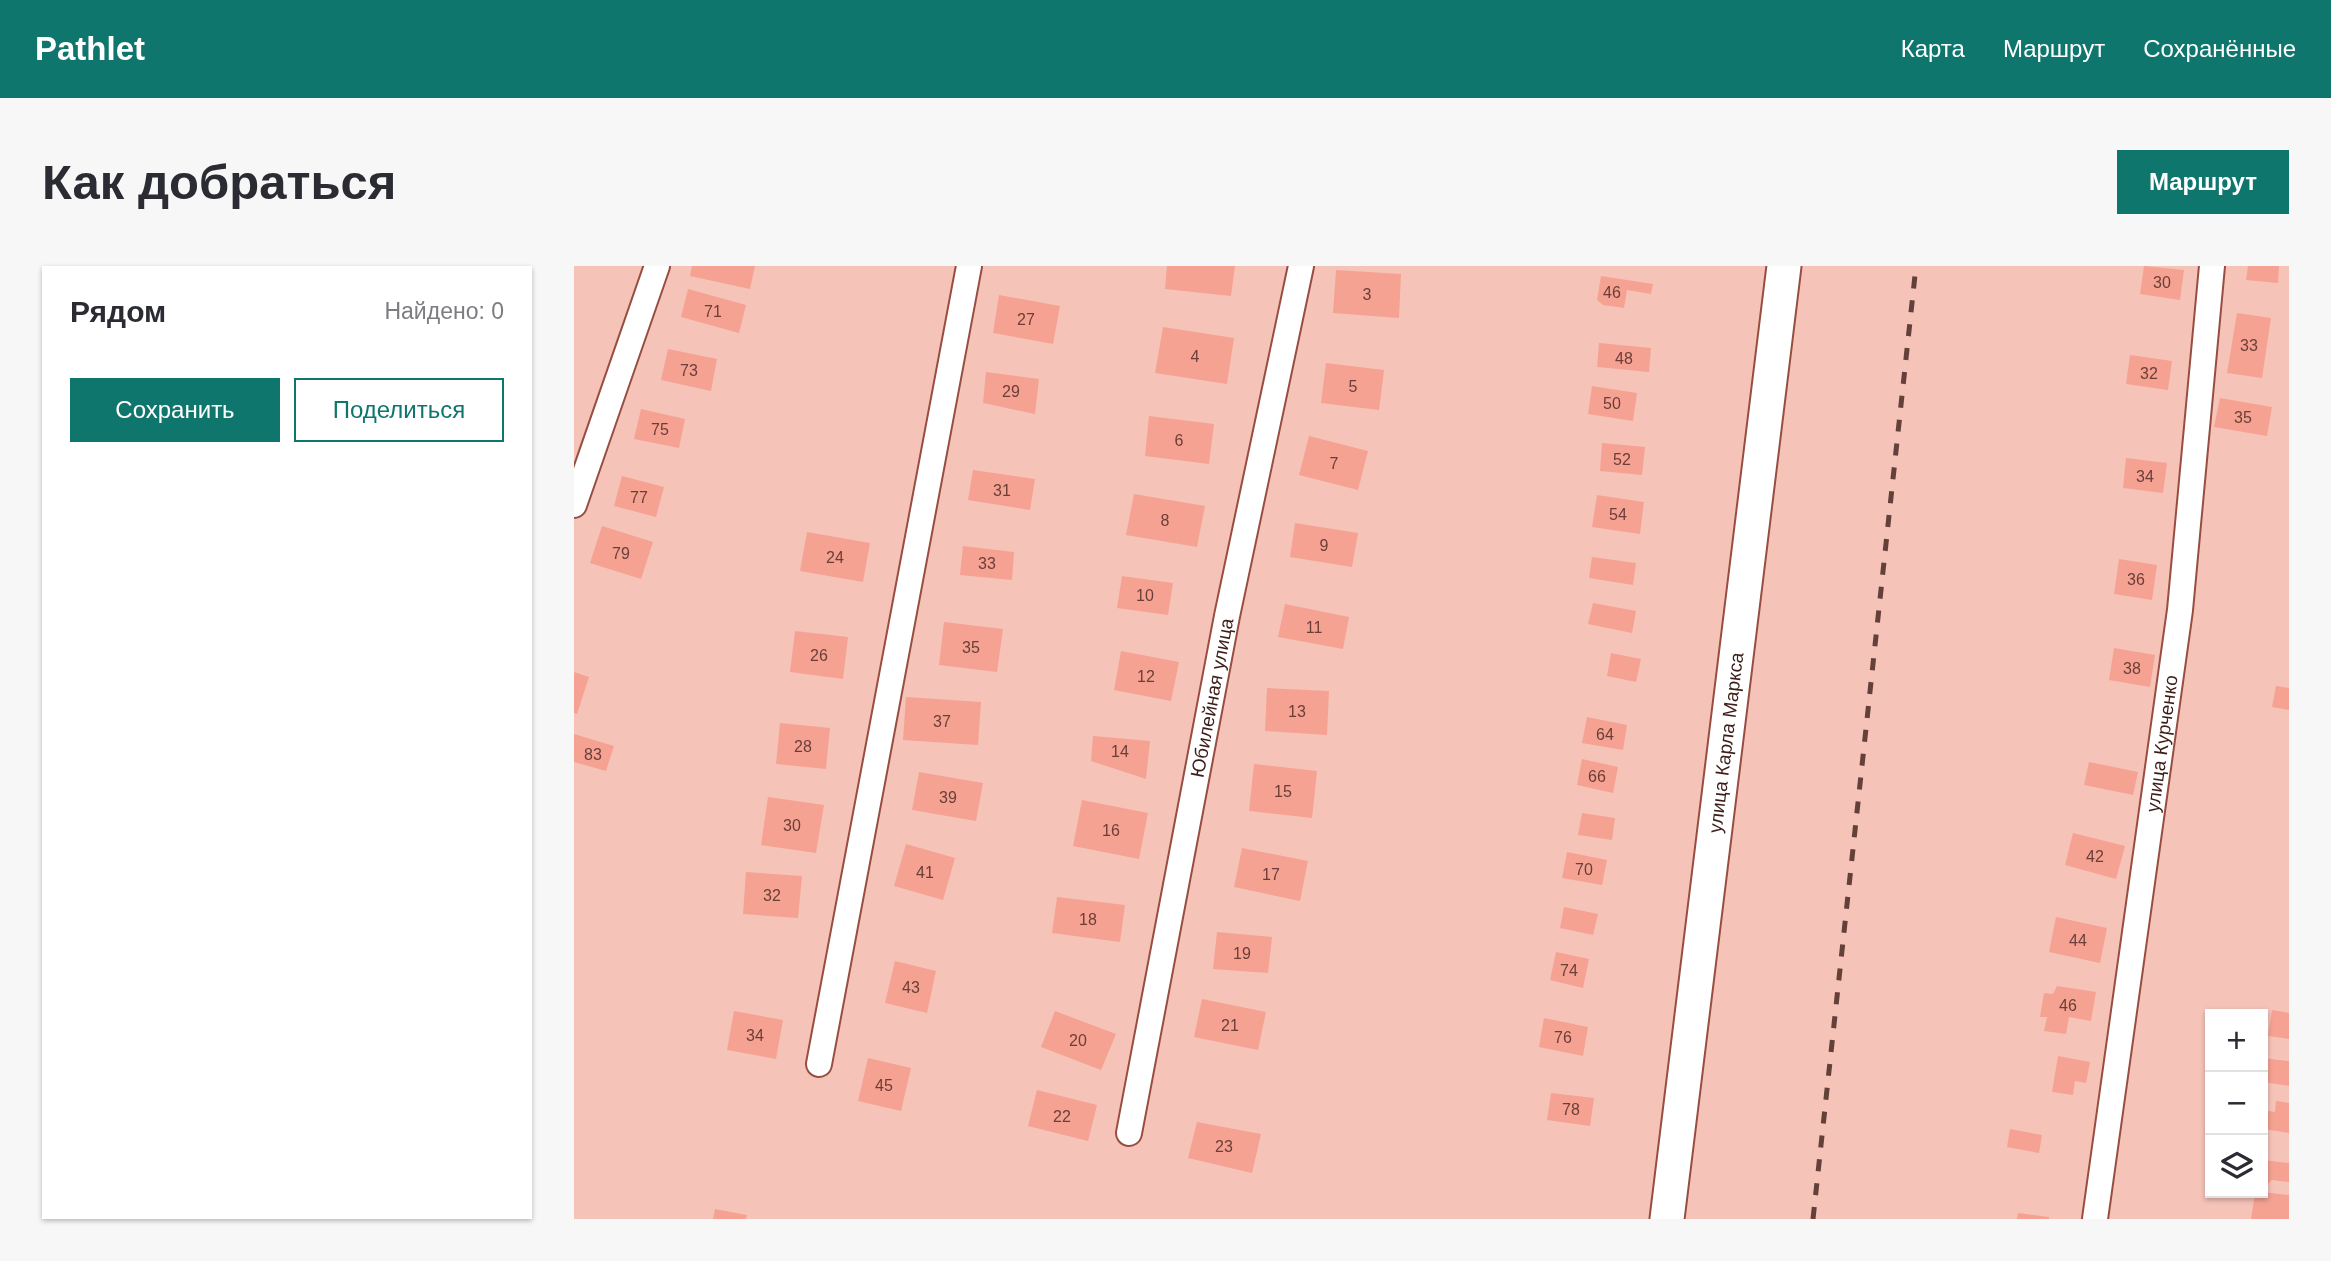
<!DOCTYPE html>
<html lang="ru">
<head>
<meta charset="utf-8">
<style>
	:root { --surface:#fff; --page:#f7f7f7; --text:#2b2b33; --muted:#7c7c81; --line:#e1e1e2; --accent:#0f766e }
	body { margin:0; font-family:Helvetica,sans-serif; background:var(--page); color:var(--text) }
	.controls { position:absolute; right:21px; bottom:21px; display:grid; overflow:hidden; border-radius:0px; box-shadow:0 2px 5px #0004 }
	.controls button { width:63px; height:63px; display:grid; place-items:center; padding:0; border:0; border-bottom:2px solid var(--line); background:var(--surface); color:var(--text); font:35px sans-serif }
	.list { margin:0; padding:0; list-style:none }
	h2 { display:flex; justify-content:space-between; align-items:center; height:91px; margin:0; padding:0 28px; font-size:30px }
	h2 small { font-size:23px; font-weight:400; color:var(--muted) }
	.actions { display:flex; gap:14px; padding:21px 28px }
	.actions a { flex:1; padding:16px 0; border:2px solid var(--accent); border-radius:0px; text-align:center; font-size:24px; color:var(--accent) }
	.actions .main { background:var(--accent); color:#fff }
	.icon { flex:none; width:38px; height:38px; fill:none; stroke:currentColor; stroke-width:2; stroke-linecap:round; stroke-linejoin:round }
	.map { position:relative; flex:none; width:1715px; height:953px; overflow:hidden; border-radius:0px }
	header { display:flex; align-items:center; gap:42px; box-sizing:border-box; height:98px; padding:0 35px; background:var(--accent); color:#fff }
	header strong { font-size:33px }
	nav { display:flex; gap:38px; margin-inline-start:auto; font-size:24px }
	.intro { display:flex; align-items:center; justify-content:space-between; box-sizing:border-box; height:168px; padding:0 42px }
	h1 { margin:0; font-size:49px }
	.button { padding:18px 32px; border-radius:0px; background:var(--accent); color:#fff; font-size:24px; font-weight:700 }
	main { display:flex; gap:42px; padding:0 42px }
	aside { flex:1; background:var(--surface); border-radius:0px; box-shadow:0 2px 5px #0004 }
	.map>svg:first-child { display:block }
	.building { fill:#f5a293 }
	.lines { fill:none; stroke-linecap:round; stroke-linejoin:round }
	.street-casing { stroke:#974e41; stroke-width:28 }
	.secondary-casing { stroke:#974e41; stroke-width:37 }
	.street { stroke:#fff; stroke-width:24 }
	.secondary { stroke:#fff; stroke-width:33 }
	.rail { stroke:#64403a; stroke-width:5; stroke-dasharray:12 12; stroke-linecap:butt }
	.labels { text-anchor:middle; stroke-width:5; stroke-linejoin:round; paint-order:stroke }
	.number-label { font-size:16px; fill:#6b3e37 }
	.street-label { font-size:19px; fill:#3d1d18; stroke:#f6c3b9 }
</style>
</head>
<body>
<header>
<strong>Pathlet</strong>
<nav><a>Карта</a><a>Маршрут</a><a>Сохранённые</a></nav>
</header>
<div class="intro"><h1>Как добраться</h1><a class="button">Маршрут</a></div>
<main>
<aside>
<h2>Рядом<small>Найдено: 0</small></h2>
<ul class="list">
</ul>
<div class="actions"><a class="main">Сохранить</a><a>Поделиться</a></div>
</aside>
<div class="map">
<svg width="1715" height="953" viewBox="0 0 1715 953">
	<rect width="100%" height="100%" fill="#f6c3b9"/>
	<!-- building -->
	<path class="building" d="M118,0H181L176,23L116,10Z
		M593,0H661L657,30L591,23Z
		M1570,0L1610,4L1606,34L1566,28Z
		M1674,0H1705L1704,17L1672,14Z
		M762,4L827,8L825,52L759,47Z
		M1027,10L1079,18L1077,28L1053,24L1050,42L1029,39L1023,34Z
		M114,23L172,39L165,67L107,51Z
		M425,29L486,40L479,78L419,67Z
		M1663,47L1697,52L1688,112L1653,107Z
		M589,61L660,72L653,118L581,107Z
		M1025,77L1077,82L1075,106L1023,101Z
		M94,83L143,93L137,125L87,114Z
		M1556,89L1598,95L1594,124L1552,118Z
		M752,97L810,104L805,144L747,137Z
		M412,106L465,113L461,148L409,137Z
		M1018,120L1063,127L1059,155L1014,148Z
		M1646,132L1698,141L1693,170L1640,161Z
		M67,143L111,153L105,182L60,173Z
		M575,150L640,158L635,198L571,190Z
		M735,170L794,185L784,224L725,209Z
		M1028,177L1071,181L1068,209L1026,205Z
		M1552,192L1593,197L1589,227L1549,222Z
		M399,204L461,213L456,244L394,234Z
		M48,210L90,221L82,251L40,240Z
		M560,228L631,240L623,281L552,269Z
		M1023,229L1070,236L1066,268L1018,261Z
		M721,257L784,267L778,301L716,291Z
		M28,260L79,276L67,313L16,297Z
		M233,266L296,277L289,316L226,305Z
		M389,280L440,286L438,314L386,309Z
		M1018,291L1062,297L1059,319L1015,312Z
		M1545,293L1583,299L1578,334L1540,328Z
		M548,310L599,317L594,349L543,342Z
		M1019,337L1062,345L1058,367L1014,358Z
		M711,338L775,351L769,383L704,371Z
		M370,356L429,363L423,406L365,399Z
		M221,365L274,371L269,413L216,406Z
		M1540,382L1581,389L1576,421L1535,414Z
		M547,385L605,396L597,435L540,424Z
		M1037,387L1067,393L1062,416L1033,410Z
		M0,406L15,411L3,448L0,447Z
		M1702,420L1715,422V444L1698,441Z
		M693,422L755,425L753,469L691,465Z
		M332,431L407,436L404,479L329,474Z
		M1013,451L1053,459L1049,484L1008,477Z
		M206,457L256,462L252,503L202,498Z
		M0,468L40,480L32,505L0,496Z
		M519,470L576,475L572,513L517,495Z
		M1008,493L1044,501L1039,527L1003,519Z
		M1515,496L1564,506L1559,529L1510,519Z
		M680,498L743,505L738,552L675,545Z
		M345,506L409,517L402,555L338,544Z
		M194,531L250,539L242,587L187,579Z
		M508,534L574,547L565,593L499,580Z
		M1008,547L1041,552L1038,574L1004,569Z
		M1499,567L1551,580L1542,613L1491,599Z
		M332,578L381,592L369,634L320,620Z
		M668,582L734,595L726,635L660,621Z
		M993,586L1033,594L1028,619L988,612Z
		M172,606L228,610L224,652L169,648Z
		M483,631L551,639L546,676L478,667Z
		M990,641L1024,648L1019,669L986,662Z
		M1482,651L1533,662L1526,697L1475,686Z
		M643,666L698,671L694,707L639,703Z
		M982,686L1015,693L1009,722L976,714Z
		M321,695L362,705L353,747L311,737Z
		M1483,720L1522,726L1517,755L1495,751L1492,768L1470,765L1473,751H1466L1470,727L1479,728Z
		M628,733L692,746L684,784L620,771Z
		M1698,744L1715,747V773L1694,770Z
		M160,745L209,754L202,793L153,784Z
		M481,745L542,768L527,804L467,781Z
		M970,752L1014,761L1009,790L965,781Z
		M1484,790L1516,796L1512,817L1501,815L1499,829L1478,826Z
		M294,792L337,802L327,845L284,835Z
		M1689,792L1715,795V820L1689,816Z
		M463,824L523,839L514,875L454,860Z
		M977,827L1020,832L1016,860L973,854Z
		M1702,835L1715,837V867L1689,863V844L1701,846Z
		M623,856L687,868L678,907L614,892Z
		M1436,863L1468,869L1465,887L1433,881Z
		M1689,894L1715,897V916L1698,914L1692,920L1689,919Z
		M1689,926L1715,929V953H1677L1681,927Z
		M141,943L173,949L172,953H139Z
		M1444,947L1475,951V953H1443Z"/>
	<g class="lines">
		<!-- street casing -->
		<g class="street-casing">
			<g id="street">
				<path d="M0,239L83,0"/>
				<path d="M245,798L395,0"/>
				<path id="s1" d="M555,867L653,350L727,0"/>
				<path id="s2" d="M1521,953L1606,344L1638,0"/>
			</g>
		</g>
		<!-- secondary casing -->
		<g class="secondary-casing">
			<g id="secondary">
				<path id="s3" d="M1093,953L1210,0"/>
			</g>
		</g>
		<!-- street -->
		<use href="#street" class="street"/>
		<!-- secondary -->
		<use href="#secondary" class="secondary"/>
		<!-- rail -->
		<path class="rail" d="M1239,953L1342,0"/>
	</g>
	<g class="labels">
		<!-- number labels -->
		<g class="number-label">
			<text x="1588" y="22">30</text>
			<text x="1038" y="32">46</text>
			<text x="793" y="34">3</text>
			<text x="139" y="51">71</text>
			<text x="452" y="59">27</text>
			<text x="1675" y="85">33</text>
			<text x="621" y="96">4</text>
			<text x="1050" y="98">48</text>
			<text x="115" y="110">73</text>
			<text x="1575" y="113">32</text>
			<text x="779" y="126">5</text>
			<text x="437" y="131">29</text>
			<text x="1038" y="143">50</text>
			<text x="1669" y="157">35</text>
			<text x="86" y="169">75</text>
			<text x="605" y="180">6</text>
			<text x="1048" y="199">52</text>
			<text x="760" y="203">7</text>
			<text x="1571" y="216">34</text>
			<text x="428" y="230">31</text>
			<text x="65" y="237">77</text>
			<text x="1044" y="254">54</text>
			<text x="591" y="260">8</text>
			<text x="750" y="285">9</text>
			<text x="47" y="293">79</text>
			<text x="261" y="297">24</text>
			<text x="413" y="303">33</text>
			<text x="1562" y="319">36</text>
			<text x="571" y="335">10</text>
			<text x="740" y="367">11</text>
			<text x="397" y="387">35</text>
			<text x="245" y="395">26</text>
			<text x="1558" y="408">38</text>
			<text x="572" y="416">12</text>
			<text x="723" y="451">13</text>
			<text x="368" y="461">37</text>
			<text x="1031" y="474">64</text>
			<text x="229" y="486">28</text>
			<text x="546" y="491">14</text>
			<text x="19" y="494">83</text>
			<text x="1023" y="516">66</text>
			<text x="709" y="531">15</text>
			<text x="374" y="537">39</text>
			<text x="218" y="565">30</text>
			<text x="537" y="570">16</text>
			<text x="1521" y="596">42</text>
			<text x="1010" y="609">70</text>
			<text x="351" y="612">41</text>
			<text x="697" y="614">17</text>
			<text x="198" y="635">32</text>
			<text x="514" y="659">18</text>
			<text x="1504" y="680">44</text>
			<text x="668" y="693">19</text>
			<text x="995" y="710">74</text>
			<text x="337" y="727">43</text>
			<text x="1494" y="745">46</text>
			<text x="656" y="765">21</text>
			<text x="181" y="775">34</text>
			<text x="989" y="777">76</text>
			<text x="504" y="780">20</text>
			<text x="310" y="825">45</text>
			<text x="997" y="849">78</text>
			<text x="488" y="856">22</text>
			<text x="650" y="886">23</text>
		</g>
		<!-- street labels -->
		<g class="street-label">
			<text dy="7" stroke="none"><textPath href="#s1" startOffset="443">Юбилейная улица</textPath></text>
			<text dy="7" stroke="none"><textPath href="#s3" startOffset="480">улица Карла Маркса</textPath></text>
			<text dy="7" stroke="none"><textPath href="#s2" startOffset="480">улица Курченко</textPath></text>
		</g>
	</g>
</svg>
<div class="controls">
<button>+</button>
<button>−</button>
<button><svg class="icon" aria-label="layers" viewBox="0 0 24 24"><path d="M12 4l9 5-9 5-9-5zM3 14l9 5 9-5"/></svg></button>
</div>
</div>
</main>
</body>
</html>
